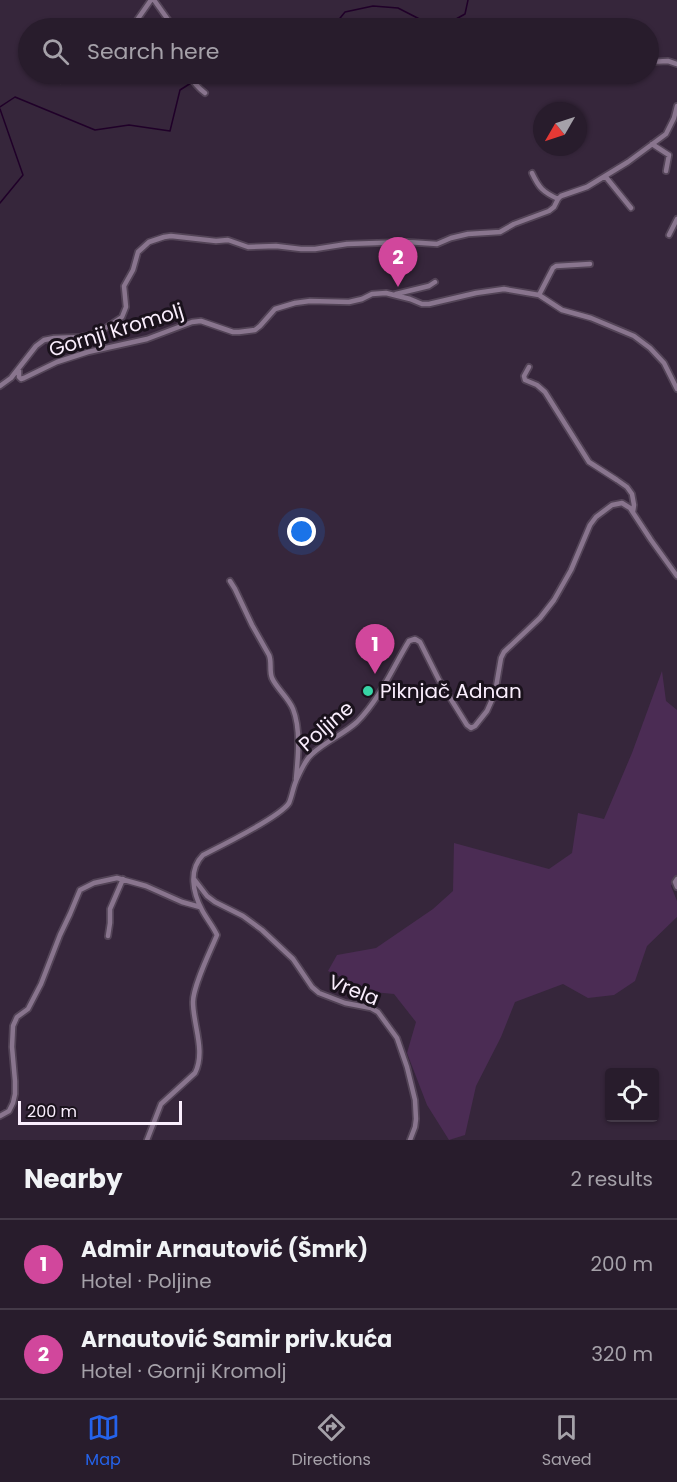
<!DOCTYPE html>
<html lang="en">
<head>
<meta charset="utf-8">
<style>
	:root { --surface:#281c2c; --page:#342938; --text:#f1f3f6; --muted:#a5a1a9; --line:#443a48; --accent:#2563eb }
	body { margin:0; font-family:Poppins,sans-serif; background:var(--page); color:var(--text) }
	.controls { position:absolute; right:18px; bottom:18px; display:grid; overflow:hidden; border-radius:6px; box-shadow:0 2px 4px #0004 }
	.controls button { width:54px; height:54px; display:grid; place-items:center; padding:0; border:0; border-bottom:2px solid var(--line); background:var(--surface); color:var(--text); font:30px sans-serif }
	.compass { position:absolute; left:533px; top:102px; width:54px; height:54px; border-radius:50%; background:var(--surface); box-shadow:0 2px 4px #0004; rotate:231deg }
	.scale { position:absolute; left:18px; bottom:15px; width:164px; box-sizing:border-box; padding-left:6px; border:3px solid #faeefd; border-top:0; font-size:16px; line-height:21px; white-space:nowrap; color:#faeefd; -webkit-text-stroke:4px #1a121c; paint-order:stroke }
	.you { position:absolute; left:302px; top:532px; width:21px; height:21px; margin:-15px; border:4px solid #fff; border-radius:50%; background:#1a73e8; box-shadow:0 0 0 9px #1a73e833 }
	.badge { display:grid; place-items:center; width:39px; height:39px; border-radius:50%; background:var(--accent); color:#fff; font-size:20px; font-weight:700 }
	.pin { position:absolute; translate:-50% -50px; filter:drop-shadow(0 2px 3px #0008) }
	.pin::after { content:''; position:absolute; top:32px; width:21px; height:18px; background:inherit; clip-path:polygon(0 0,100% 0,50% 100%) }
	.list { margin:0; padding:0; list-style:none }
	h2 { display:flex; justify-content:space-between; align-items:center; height:78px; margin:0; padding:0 24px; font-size:26px }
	h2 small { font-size:20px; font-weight:400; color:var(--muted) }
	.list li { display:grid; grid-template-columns:39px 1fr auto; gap:18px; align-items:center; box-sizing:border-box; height:90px; padding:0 24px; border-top:2px solid var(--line) }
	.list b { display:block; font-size:22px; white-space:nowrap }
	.list p { margin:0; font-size:20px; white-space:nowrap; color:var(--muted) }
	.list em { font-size:20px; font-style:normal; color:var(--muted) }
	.icon { flex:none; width:33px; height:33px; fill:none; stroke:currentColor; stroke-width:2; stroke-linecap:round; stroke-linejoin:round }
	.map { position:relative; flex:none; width:677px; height:1140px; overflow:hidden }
	.search { position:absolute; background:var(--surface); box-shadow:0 2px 4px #0004; left:18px; right:18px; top:18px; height:66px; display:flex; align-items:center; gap:15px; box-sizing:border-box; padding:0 21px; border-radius:33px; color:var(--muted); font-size:22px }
	.sheet { height:258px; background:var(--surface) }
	nav { display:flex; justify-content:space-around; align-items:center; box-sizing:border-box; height:84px; border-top:2px solid var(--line); background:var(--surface); font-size:16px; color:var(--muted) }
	nav a { display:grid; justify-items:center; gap:3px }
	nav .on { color:var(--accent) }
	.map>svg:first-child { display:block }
	.green { fill:#4b2c54 }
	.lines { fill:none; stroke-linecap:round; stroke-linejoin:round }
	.stream { stroke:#200029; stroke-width:1.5 }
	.street-casing { stroke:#534457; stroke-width:8 }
	.street { stroke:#89758e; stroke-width:4.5 }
	.poi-dot { fill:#37d4a6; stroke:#1a121c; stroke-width:2 }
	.labels { text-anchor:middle; stroke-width:6; stroke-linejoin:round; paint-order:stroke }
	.street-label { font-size:20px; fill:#faeefd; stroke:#1a121c }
	.poi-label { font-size:20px; fill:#faeefd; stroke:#1a121c; text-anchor:start }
</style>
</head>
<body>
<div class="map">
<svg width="677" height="1140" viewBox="0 0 677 1140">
	<rect width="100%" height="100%" fill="#36263b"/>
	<!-- green -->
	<path class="green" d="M662,671L666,701L677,710V876L671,886L677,901V917L647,946L635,981L614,995L588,998L563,984L515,1002L501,1037L476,1086L465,1135L449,1140L427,1105L407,1053L416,1022L394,994L373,992L328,971L337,955L376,948L433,909L453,891L454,843L549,869L572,853L578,813L604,819L632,753Z"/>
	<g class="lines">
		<!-- stream -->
		<path class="stream" d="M332,28L345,12L373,6L398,8L437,28
			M440,28L465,14L468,0
			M195,80L206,74
			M0,107L15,97L95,130L129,125L170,131L180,90L191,83
			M0,109L23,175L0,203"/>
		<!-- street casing -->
		<g class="street-casing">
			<path id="street" d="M154,0L174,28
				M133,28L137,20L151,0
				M648,62L668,61L677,64
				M189,74C193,82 197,87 205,93
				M61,80L76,74
				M652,144L669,155L666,171
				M532,173C539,188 543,192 558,199
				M605,176L631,208
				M669,235L677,219
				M396,294L429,286L435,282
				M539,295L553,268L556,266L590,264
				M529,367L524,376L525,380L537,385L545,392L589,462L617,480L627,487L632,494L634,505L633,512
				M19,370V377L21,379L24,378L57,362L88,352L147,339L192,322L201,321L233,332H239L255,330L260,326L275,309L295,303L310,301L349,302L362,299L372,294L386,293L410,299L422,304H429L476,293L504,289L539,295L562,310L591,318L634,336L650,348L664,363L677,389
				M0,386L11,378L36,346L44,340L54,338L81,337L90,335L101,331L122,317L126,307L124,286L133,270L138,252L149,242L164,237L171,236L216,241L228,240L248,247L276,246L301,249H315L347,244L407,242L437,244L451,238L468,234L500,232L514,224L549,211L554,207L558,199L561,196L587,187L628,162L666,134L674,118L677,106
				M230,581L235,589L252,625L269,655C272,662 269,670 272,678C277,689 288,697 293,709C301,729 298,758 296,779
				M194,879L207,896L215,902L243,916L262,930L293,959L312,987L319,993L345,1003L371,1008L378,1012L397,1038L407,1067L415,1100L416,1119L415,1127L410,1140
				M677,879L675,882L677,887
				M108,936L110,923V909L123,879
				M0,1116L9,1111L13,1103L15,1094V1081L12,1047L13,1026L17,1017L28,1009L41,984L60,935L70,914L80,890L94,883L117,878L146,886L182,902L200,907
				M147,1140L161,1104L195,1073C206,1051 193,1025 193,1002C193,986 210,952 217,935C213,926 206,918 202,910C193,893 188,870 203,855C221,846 280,817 289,803C292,796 293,788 296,781C300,772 305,760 312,754C326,741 344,734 357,722C380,699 393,667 409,641L415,639L420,642L439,680L467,725L471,728L475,726L487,711L495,693L501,658L504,652L540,618L554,600L571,570L590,525L596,517L612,505L622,503L630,508L651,540L677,576"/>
		</g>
		<!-- street -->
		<use href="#street" class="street"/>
	</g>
	<!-- markers -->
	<circle class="poi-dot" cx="368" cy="691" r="6"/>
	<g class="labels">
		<!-- street labels -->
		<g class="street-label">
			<text transform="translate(116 330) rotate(-17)" y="7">Gornji Kromolj</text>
			<text transform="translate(326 726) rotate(-41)" y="7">Poljine</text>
			<text transform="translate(354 990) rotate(21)" y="7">Vrela</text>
		</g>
		<!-- poi labels -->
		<g class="poi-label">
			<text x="380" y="698">Piknjač Adnan</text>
		</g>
	</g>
</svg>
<div class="controls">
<button><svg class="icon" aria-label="locate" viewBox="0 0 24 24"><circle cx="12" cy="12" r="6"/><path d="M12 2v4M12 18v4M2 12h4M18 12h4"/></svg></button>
</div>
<svg class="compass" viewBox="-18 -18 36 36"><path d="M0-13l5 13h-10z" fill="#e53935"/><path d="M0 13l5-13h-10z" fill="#a5a1a9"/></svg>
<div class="scale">200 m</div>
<div class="you"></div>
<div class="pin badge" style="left:375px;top:674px;background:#d1479c">1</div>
<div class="pin badge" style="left:398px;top:287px;background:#d1479c">2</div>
<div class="search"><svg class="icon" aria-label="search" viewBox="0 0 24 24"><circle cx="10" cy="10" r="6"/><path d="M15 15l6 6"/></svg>Search here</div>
</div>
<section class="sheet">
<h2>Nearby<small>2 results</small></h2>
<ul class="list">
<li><span class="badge" style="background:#d1479c">1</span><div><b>Admir Arnautović (Šmrk)</b><p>Hotel · Poljine</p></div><em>200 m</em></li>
<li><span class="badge" style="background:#d1479c">2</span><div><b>Arnautović Samir priv.kuća</b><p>Hotel · Gornji Kromolj</p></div><em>320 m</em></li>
</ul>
</section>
<nav>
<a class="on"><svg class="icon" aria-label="map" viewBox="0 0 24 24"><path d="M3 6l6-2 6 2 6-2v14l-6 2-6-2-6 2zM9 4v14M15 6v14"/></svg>Map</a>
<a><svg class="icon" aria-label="directions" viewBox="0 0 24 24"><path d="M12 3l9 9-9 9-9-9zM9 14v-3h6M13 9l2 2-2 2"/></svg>Directions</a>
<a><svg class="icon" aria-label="saved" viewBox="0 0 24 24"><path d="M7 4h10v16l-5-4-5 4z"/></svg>Saved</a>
</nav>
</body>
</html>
